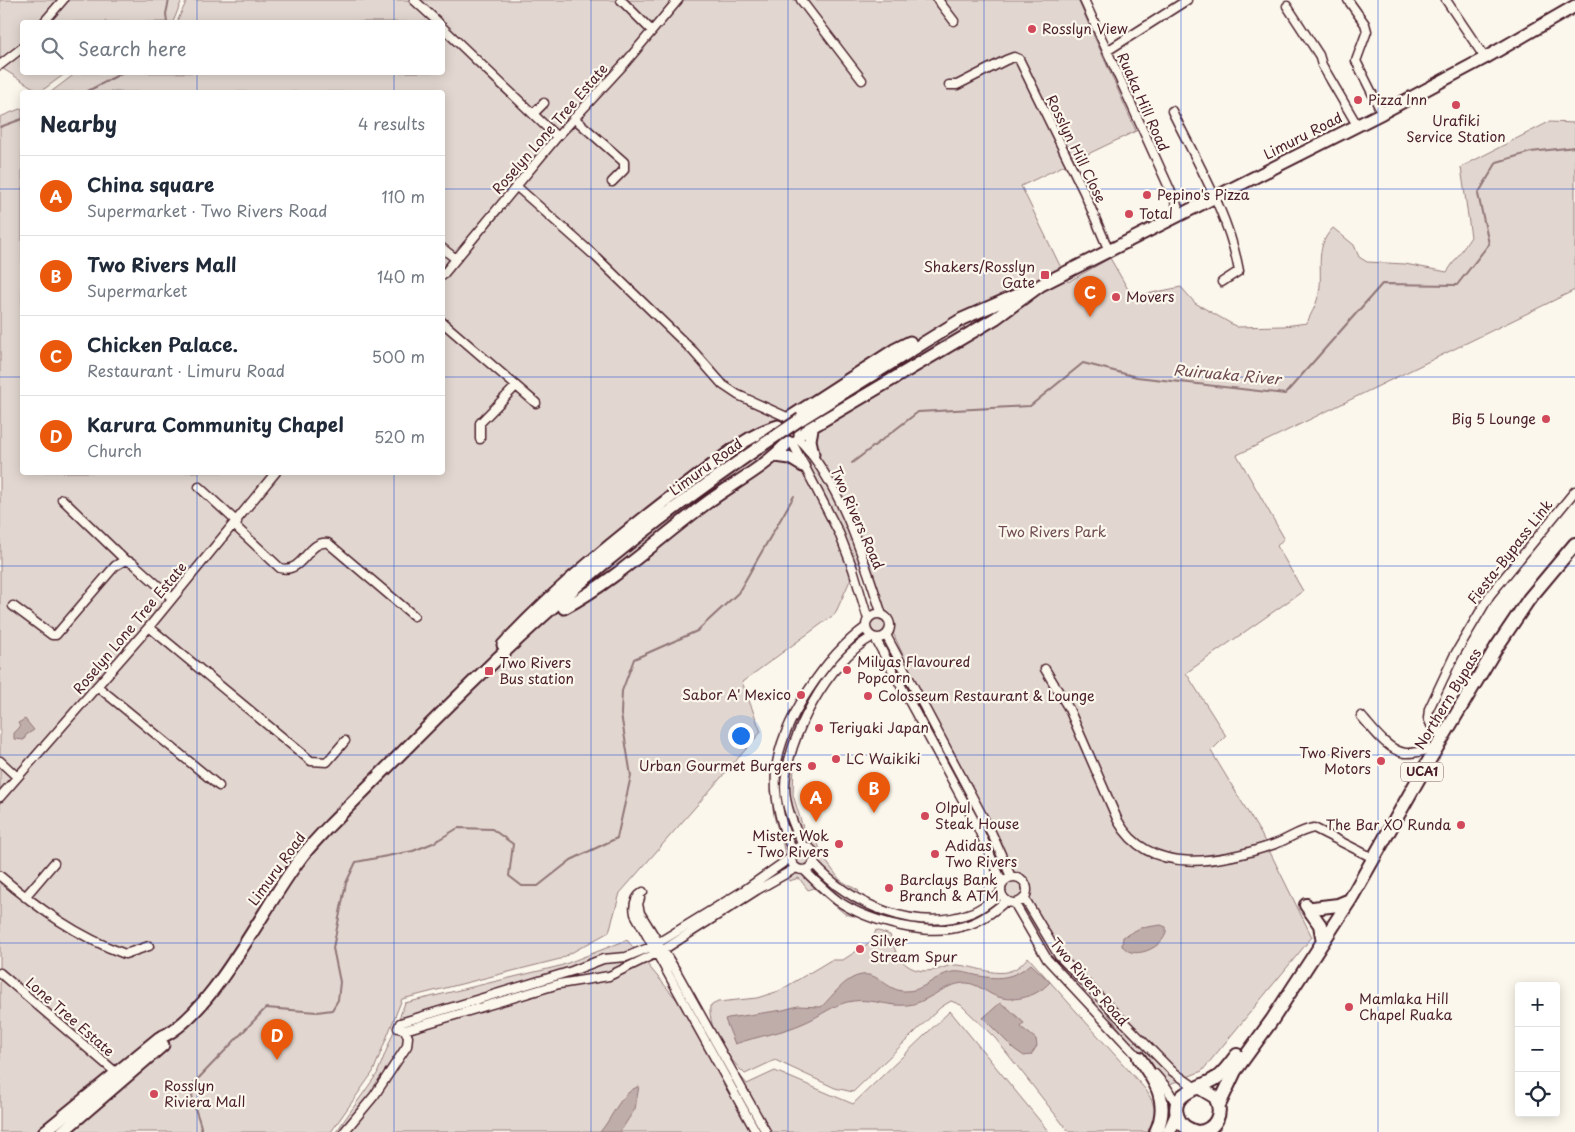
<!DOCTYPE html>
<html lang="en">
<head>
<meta charset="utf-8">
<style>
	:root { --surface:#fff; --page:#f2f2f3; --text:#1f2937; --muted:#747a83; --line:#e0e1e3; --accent:#ea580c }
	body { margin:0; font-family:"Playpen Sans",sans-serif; background:var(--page); color:var(--text) }
	.controls { position:absolute; right:15px; bottom:15px; display:grid; overflow:hidden; border-radius:5px; box-shadow:0 2px 12px #0003 }
	.controls button { width:45px; height:45px; display:grid; place-items:center; padding:0; border:0; border-bottom:1px solid var(--line); background:var(--surface); color:var(--text); font:25px sans-serif }
	.you { position:absolute; left:740px; top:735px; width:18px; height:18px; margin:-12px; border:4px solid #fff; border-radius:50%; background:#1a73e8; box-shadow:0 0 0 8px #1a73e833 }
	.badge { display:grid; place-items:center; width:32px; height:32px; border-radius:50%; background:var(--accent); color:#fff; font-size:16px; font-weight:700 }
	.pin { position:absolute; translate:-50% -41px; filter:drop-shadow(0 1px 2px #0008) }
	.pin::after { content:''; position:absolute; top:26px; width:18px; height:15px; background:inherit; clip-path:polygon(0 0,100% 0,50% 100%) }
	.list { margin:0; padding:0; list-style:none }
	h2 { display:flex; justify-content:space-between; align-items:center; height:65px; margin:0; padding:0 20px; font-size:21px }
	h2 small { font-size:16px; font-weight:400; color:var(--muted) }
	.list li { display:grid; grid-template-columns:32px 1fr auto; gap:15px; align-items:center; box-sizing:border-box; height:80px; padding:0 20px; border-top:1px solid var(--line) }
	.list b { display:block; font-size:19px; white-space:nowrap }
	.list p { margin:0; font-size:16px; white-space:nowrap; color:var(--muted) }
	.list em { font-size:16px; font-style:normal; color:var(--muted) }
	.icon { flex:none; width:28px; height:28px; fill:none; stroke:currentColor; stroke-width:2; stroke-linecap:round; stroke-linejoin:round }
	.map { position:relative; flex:none; width:1575px; height:1132px; overflow:hidden }
	.search { position:absolute; background:var(--surface); box-shadow:0 2px 12px #0003; left:20px; top:20px; width:425px; height:55px; display:flex; align-items:center; gap:12px; box-sizing:border-box; padding:0 18px; border-radius:5px; color:var(--muted); font-size:19px }
	.panel { position:absolute; background:var(--surface); box-shadow:0 2px 12px #0003; left:20px; top:90px; width:425px; height:385px; border-radius:5px }
	.map>svg:first-child { display:block }
	.green { fill:#e2d7d0; stroke:#967b7e }
	.water { fill:#bfadaa; stroke:#907477 }
	.lines { fill:none; stroke-linecap:round; stroke-linejoin:round }
	.stream { stroke:#907477; stroke-width:2 }
	.street-casing { stroke:#4a1f2b; stroke-width:11 }
	.secondary-casing { stroke:#4a1f2b; stroke-width:15 }
	.primary-casing { stroke:#4a1f2b; stroke-width:16 }
	.street { stroke:#fbf7ec; stroke-width:8 }
	.secondary { stroke:#fbf7ec; stroke-width:11 }
	.primary { stroke:#fbf7ec; stroke-width:12 }
	.secondary-bridge-casing { stroke:#4a1f2b; stroke-width:15; stroke-linecap:butt }
	.secondary-bridge { stroke:#fbf7ec; stroke-width:11 }
	.grid { fill:none; stroke:#1d4ed8; stroke-width:1; stroke-opacity:0.55 }
	.poi-dot { fill:#d1495b; stroke:#fbf7ec; stroke-width:2 }
	.labels { text-anchor:middle; stroke-width:4.5; stroke-linejoin:round; paint-order:stroke }
	.shield { fill:#fbf7ec; stroke:#7f6065; stroke-width:1 }
	.shield-label { font-size:12px; font-weight:bold; fill:#4a1f2b }
	.poi-label { font-size:14px; fill:#4a1f2b; stroke:#fbf7ec; text-anchor:start }
	.street-label { font-size:14px; fill:#4a1f2b; stroke:#fbf7ec }
	.park-label { font-size:14px; fill:#704d54; stroke:#fbf7ec }
	.water-label { font-size:15px; font-style:italic; fill:#6d4a51; stroke:#fbf7ec }
</style>
</head>
<body>
<div class="map">
<svg width="1575" height="1132" viewBox="0 0 1575 1132">
	<rect width="100%" height="100%" fill="#fbf7ec"/>
	<filter id="ink" filterUnits="userSpaceOnUse"><feTurbulence type="fractalNoise" baseFrequency=".02" numOctaves="2"/><feDisplacementMap in="SourceGraphic" scale="10" xChannelSelector="R" yChannelSelector="G"/><feConvolveMatrix kernelMatrix="1 2 1 2 8 2 1 2 1" color-interpolation-filters="sRGB"/></filter>
	<g filter="url(#ink)">
		<!-- green -->
		<path class="green" d="M0,0H182L173,22H22V72L66,73L40,92L0,67Z
			M187,0H1078L1136,131L1021,186L1068,282L1110,258L1129,291L1142,295L1181,287L1195,303L1237,327L1284,326L1307,323C1310,315 1316,306 1318,297C1325,273 1312,249 1333,228L1354,245L1359,257L1367,262L1405,264L1447,272L1471,237L1461,167L1549,122L1575,123V290L1237,455L1284,538L1277,546L1303,591L1186,673L1226,736L1211,751L1261,834L1312,937L1202,1071L1165,1086L1075,973L1026,894L1015,902L1005,897L1004,885L1016,879C966,799 928,711 890,626L886,633L879,637C858,630 867,611 885,617L860,558L835,614L742,682L761,732L620,893L609,932L560,959L402,999L373,1072L331,1132H0V117L22,108V472H442V92H51L76,73L442,72V22H177Z
			M774,759L794,761L793,795L804,831L815,836L823,857L840,880L859,891L853,916L845,914L814,888L808,890L799,878L789,881L788,870L783,865C788,847 777,832 774,815C771,796 772,777 774,759Z
			M876,930L890,935C896,958 907,975 935,970C942,969 950,964 957,965C984,967 1007,985 1028,957L1146,1090C1155,1105 1158,1114 1152,1132H1069L995,1038L961,1005L951,1001L941,1007L853,1092L835,1088L775,1060L745,1074C728,1058 708,1030 710,1006L718,1002L757,998L779,991L831,960H843L872,941Z
			M627,940L747,1084L775,1071L853,1104L950,1011L1049,1132H336L377,1074L405,1003L560,966Z"/>
		<!-- water -->
		<path class="water" d="M25,719L34,730L26,735L24,740L14,739V733L20,727L18,723Z
			M1161,925L1166,927C1169,942 1145,956 1131,952C1128,952 1125,948 1122,946L1123,937L1140,928Z
			M1031,964L1050,982C1036,998 1010,1004 991,994C982,989 973,982 963,983C944,985 931,999 914,1004C893,1009 874,998 853,1001C835,1003 821,1016 804,1023C782,1033 758,1036 735,1044L726,1022L725,1019L728,1018L783,1010L798,1006L821,1007C833,996 845,977 862,975C878,972 888,991 904,991C924,992 934,975 952,972C960,971 967,973 975,975C998,980 1012,979 1031,964Z
			M1000,1003L1008,1008L1024,1023L1021,1027L1036,1039L1037,1046L1031,1055L1024,1056L1014,1049L983,1018Z
			M639,1086L635,1109L620,1132H600C614,1116 619,1094 639,1086Z"/>
		<g class="lines">
			<!-- stream -->
			<path class="stream" d="M167,22L166,14L169,0
				M86,92L124,72
				M0,127L22,119
				M852,463L918,412L1030,406L1083,363L1137,377L1285,394L1382,284L1457,285L1489,244L1478,194L1497,162L1531,152L1575,147
				M202,1132C199,1113 189,1103 193,1084L266,1008L317,1012L332,1010L338,1000L340,982L333,948L346,883L356,862L413,851L433,843L458,828L492,829L513,844L509,876L522,886H538L571,860L617,838L631,776L621,714L622,691L634,659L697,631L738,593L794,496"/>
			<!-- street casing -->
			<g class="street-casing">
				<path id="street" d="M414,0L438,22
					M621,0L652,31
					M801,0L862,80
					M938,0L954,21
					M1084,0L1181,214
					M1348,0L1365,24L1367,31L1356,61L1382,113
					M1446,0L1485,58
					M1287,6L1319,55L1322,65L1357,125
					M44,22L63,0
					M442,27L557,137
					M1107,51L1187,0
					M0,65L22,48
					M949,85H957L1006,60L1014,57L1019,59L1084,192L1109,251
					M1172,111C1197,162 1229,215 1239,271L1222,282
					M533,114L544,103
					M574,118L624,162V170L612,182
					M516,186L596,257L693,351L723,385L738,395L789,418
					M442,248L456,259
					M442,276L557,137L626,62L678,0
					M442,322L536,403
					M798,438C842,486 862,554 882,615
					M480,439V423L516,386
					M792,442L839,533L853,569L868,619
					M199,487L237,522
					M62,499L125,560
					M234,525L280,568C304,574 307,540 328,543L414,616
					M13,606L52,635H56L115,566L125,560L133,563L172,598
					M866 626a12 12 0 1 1 24 0a12 12 0 1 1-24 0Z
					M149,627L311,761L327,762L345,741
					M886,635L992,834L1011,877
					M875,638L978,828L1003,884
					M1045,669L1069,709L1118,821C1150,878 1223,862 1275,844C1289,839 1300,830 1314,828L1373,858
					M97,686L219,786
					M1361,716C1372,728 1387,750 1405,753C1415,754 1426,750 1436,748
					M1443,737L1431,725L1428,718L1429,709L1454,656L1490,595L1575,491
					M0,761L16,776
					M0,797L149,627L276,472
					M791 858a12 12 0 1 1 24 0a12 12 0 1 1-24 0Z
					M803,846C795,828 785,807 785,787C786,739 829,660 872,637
					M793,851C780,825 774,799 776,770C781,721 827,655 866,627
					M790,858L743,891L653,946L626,957L603,959L572,971L400,1023L398,1028L405,1030L559,984L609,976L663,950L757,890L796,868
					M813,863C850,905 918,934 973,912C983,908 992,900 1001,893
					M804,870C815,881 826,892 838,901C869,922 928,937 964,926C980,922 993,912 1006,901
					M0,876C38,908 78,937 125,954L149,946
					M1001 890a13 13 0 1 1 26 0a13 13 0 1 1-26 0Z
					M643,892C634,898 633,905 635,914L756,1132
					M25,897L54,863
					M640,898L638,904L640,913L676,971L766,1132
					M1025,899L1059,956L1172,1071L1196,1088
					M1015,904L1047,959L1142,1061
					M0,973L120,1076
					M1155,1074L1167,1088L1177,1105
					M344,1132L374,1096L407,1046L408,1037L405,1030"/>
			</g>
			<!-- secondary casing -->
			<g class="secondary-casing">
				<path id="secondary" d="M789,418L894,350L910,342
					M801,419L962,319L1030,289
					M812,429L810,440L813,454
					M800,434L996,318L1041,285L1382,113L1485,58L1575,6
					M776,456L790,458L803,466
					M564,608C616,580 660,537 708,502C735,482 766,467 788,442
					M503,645C561,582 630,528 698,476C723,458 748,434 778,426
					M44,1132L159,1038C210,1019 265,904 300,859C308,848 319,837 328,827C410,745 490,661 578,585C637,535 700,488 764,444
					M62,1132L163,1045"/>
			</g>
			<!-- primary casing -->
			<g class="primary-casing">
				<path id="primary" d="M1306,905L1320,925L1323,942
					M1313,908L1338,905L1350,900
					M1139,1058C1156,1082 1170,1102 1156,1132
					M1219,1105L1235,1071L1272,1020L1350,900L1424,769L1496,648L1529,599L1575,544
					M1169,1132L1177,1114
					M1197,1132C1187,1129 1180,1125 1177,1115C1170,1090 1206,1088 1219,1076C1226,1070 1231,1062 1237,1055
					M1198,1132C1216,1130 1224,1113 1215,1097L1200,1088"/>
			</g>
			<!-- street -->
			<use href="#street" class="street"/>
			<!-- secondary -->
			<use href="#secondary" class="secondary"/>
			<!-- primary -->
			<use href="#primary" class="primary"/>
			<!-- secondary-bridge casing -->
			<g class="secondary-bridge-casing">
				<path id="secondary-bridge" d="M764,444L801,419"/>
			</g>
			<!-- secondary-bridge -->
			<use href="#secondary-bridge" class="secondary-bridge"/>
		</g>
	</g>
	<!-- grid -->
	<path class="grid" d="M197,0V22M394,0V22M591,0V1132M788,0V1132M984,0V1132M1181,0V1132M1378,0V1132M197,72V92M394,72V92M0,189H22M442,189H1575M0,377H22M442,377H1575M197,472V1132M394,472V1132M0,566H1575M0,755H1575M0,943H1575"/>
	<!-- markers -->
	<g class="poi-dot">
		<circle cx="1032" cy="29" r="5"/>
		<circle cx="1358" cy="100" r="5"/>
		<circle cx="1456" cy="105" r="5"/>
		<circle cx="1147" cy="195" r="5"/>
		<circle cx="1129" cy="214" r="5"/>
		<rect x="1040" y="270" width="10" height="10" rx="2.5"/>
		<circle cx="1116" cy="297" r="5"/>
		<circle cx="1546" cy="419" r="5"/>
		<circle cx="847" cy="670" r="5"/>
		<rect x="484" y="666" width="10" height="10" rx="2.5"/>
		<circle cx="801" cy="695" r="5"/>
		<circle cx="868" cy="696" r="5"/>
		<circle cx="819" cy="728" r="5"/>
		<circle cx="836" cy="759" r="5"/>
		<circle cx="1381" cy="761" r="5"/>
		<circle cx="812" cy="766" r="5"/>
		<circle cx="925" cy="816" r="5"/>
		<circle cx="1461" cy="825" r="5"/>
		<circle cx="839" cy="844" r="5"/>
		<circle cx="935" cy="854" r="5"/>
		<circle cx="889" cy="888" r="5"/>
		<circle cx="860" cy="949" r="5"/>
		<circle cx="1349" cy="1007" r="5"/>
		<circle cx="154" cy="1094" r="5"/>
	</g>
	<g class="labels">
		<!-- shield labels -->
		<rect class="shield" x="1401" y="762.5" width="42" height="19" rx="4"/>
		<g class="shield-label">
			<text x="1422" y="776">UCA1</text>
		</g>
		<!-- poi labels -->
		<g class="poi-label">
			<text x="1042" y="34">Rosslyn View</text>
			<text x="1368" y="105">Pizza Inn</text>
			<text x="1456" y="126" text-anchor="middle">Urafiki<tspan x="1456" dy="16">Service Station</tspan></text>
			<text x="1157" y="200">Pepino's Pizza</text>
			<text x="1139" y="219">Total</text>
			<text x="1035" y="272" text-anchor="end">Shakers/Rosslyn<tspan x="1035" dy="16">Gate</tspan></text>
			<text x="1126" y="302">Movers</text>
			<text x="1536" y="424" text-anchor="end">Big 5 Lounge</text>
			<text x="857" y="667">Milyas Flavoured<tspan x="857" dy="16">Popcorn</tspan></text>
			<text x="499" y="668">Two Rivers<tspan x="499" dy="16">Bus station</tspan></text>
			<text x="791" y="700" text-anchor="end">Sabor A' Mexico</text>
			<text x="878" y="701">Colosseum Restaurant &amp; Lounge</text>
			<text x="829" y="733">Teriyaki Japan</text>
			<text x="1371" y="758" text-anchor="end">Two Rivers<tspan x="1371" dy="16">Motors</tspan></text>
			<text x="846" y="764">LC Waikiki</text>
			<text x="802" y="771" text-anchor="end">Urban Gourmet Burgers</text>
			<text x="935" y="813">Olpul<tspan x="935" dy="16">Steak House</tspan></text>
			<text x="1451" y="830" text-anchor="end">The Bar XO Runda</text>
			<text x="829" y="841" text-anchor="end">Mister Wok<tspan x="829" dy="16">- Two Rivers</tspan></text>
			<text x="945" y="851">Adidas<tspan x="945" dy="16">Two Rivers</tspan></text>
			<text x="899" y="885">Barclays Bank<tspan x="899" dy="16">Branch &amp; ATM</tspan></text>
			<text x="870" y="946">Silver<tspan x="870" dy="16">Stream Spur</tspan></text>
			<text x="1359" y="1004">Mamlaka Hill<tspan x="1359" dy="16">Chapel Ruaka</tspan></text>
			<text x="164" y="1091">Rosslyn<tspan x="164" dy="16">Riviera Mall</tspan></text>
		</g>
		<!-- street labels -->
		<g class="street-label">
			<text transform="translate(1143 102) rotate(66)" y="5">Ruaka Hill Road</text>
			<text transform="translate(550 129) rotate(-49)" y="5">Roselyn Lone Tree Estate</text>
			<text transform="translate(1303 136) rotate(-27)" y="5">Limuru Road</text>
			<text transform="translate(1076 149) rotate(64)" y="5">Rosslyn Hill Close</text>
			<text transform="translate(706 467) rotate(-36)" y="5">Limuru Road</text>
			<text transform="translate(857 518) rotate(66)" y="5">Two Rivers Road</text>
			<text transform="translate(1510 552) rotate(-52)" y="5">Fiesta-Bypass Link</text>
			<text transform="translate(130 628) rotate(-50)" y="5">Roselyn Lone Tree Estate</text>
			<text transform="translate(1448 699) rotate(-59)" y="5">Northern Bypass</text>
			<text transform="translate(277 869) rotate(-54)" y="5">Limuru Road</text>
			<text transform="translate(1089 982) rotate(49)" y="5">Two Rivers Road</text>
			<text transform="translate(70 1017) rotate(41)" y="5">Lone Tree Estate</text>
		</g>
		<!-- park labels -->
		<g class="park-label">
			<text x="1052" y="537">Two Rivers Park</text>
		</g>
		<!-- water labels -->
		<g class="water-label">
			<text transform="translate(1227 375) rotate(5)" y="5">Ruiruaka River</text>
		</g>
	</g>
</svg>
<div class="controls">
<button>+</button>
<button>−</button>
<button><svg class="icon" aria-label="locate" viewBox="0 0 24 24"><circle cx="12" cy="12" r="6"/><path d="M12 2v4M12 18v4M2 12h4M18 12h4"/></svg></button>
</div>
<div class="you"></div>
<div class="pin badge" style="left:816px;top:822px">A</div>
<div class="pin badge" style="left:874px;top:813px">B</div>
<div class="pin badge" style="left:1090px;top:317px">C</div>
<div class="pin badge" style="left:277px;top:1060px">D</div>
<div class="search"><svg class="icon" aria-label="search" viewBox="0 0 24 24"><circle cx="10" cy="10" r="6"/><path d="M15 15l6 6"/></svg>Search here</div>
<section class="panel">
<h2>Nearby<small>4 results</small></h2>
<ul class="list">
<li><span class="badge">A</span><div><b>China square</b><p>Supermarket · Two Rivers Road</p></div><em>110 m</em></li>
<li><span class="badge">B</span><div><b>Two Rivers Mall</b><p>Supermarket</p></div><em>140 m</em></li>
<li><span class="badge">C</span><div><b>Chicken Palace.</b><p>Restaurant · Limuru Road</p></div><em>500 m</em></li>
<li><span class="badge">D</span><div><b>Karura Community Chapel</b><p>Church</p></div><em>520 m</em></li>
</ul>
</section>
</div>
</body>
</html>
